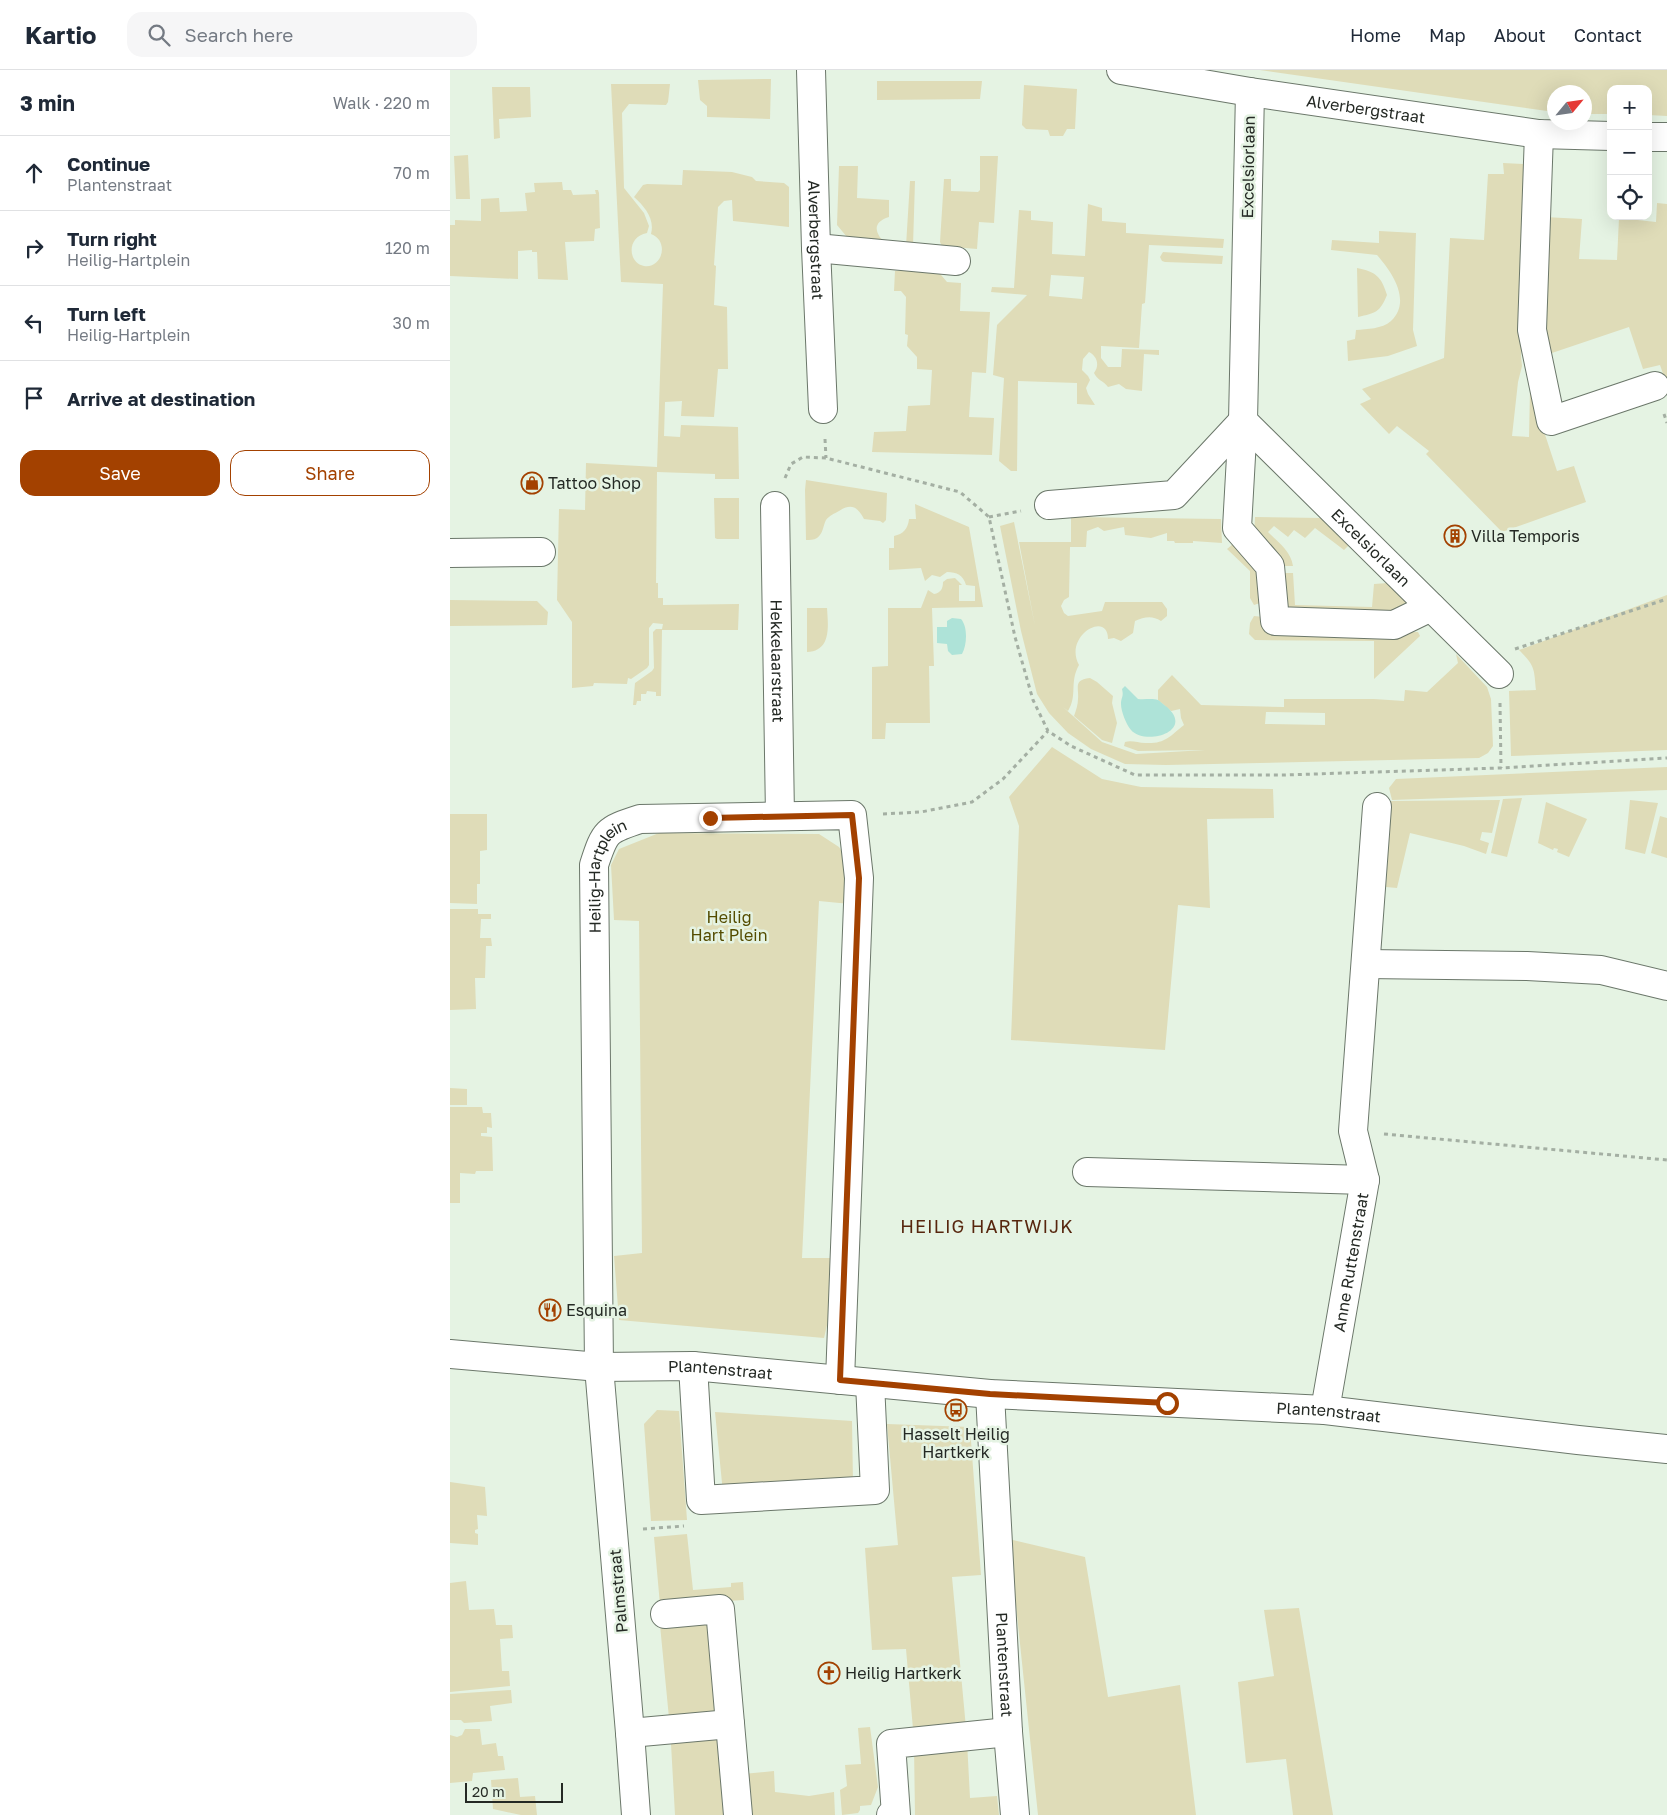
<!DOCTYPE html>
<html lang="en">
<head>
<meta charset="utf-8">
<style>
	:root { --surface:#fff; --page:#f6f6f7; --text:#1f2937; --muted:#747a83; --line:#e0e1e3; --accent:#a34100 }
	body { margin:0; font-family:"Golos Text",sans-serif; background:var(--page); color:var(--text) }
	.controls { position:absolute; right:15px; top:15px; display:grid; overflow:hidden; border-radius:10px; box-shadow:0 5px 20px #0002 }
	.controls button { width:45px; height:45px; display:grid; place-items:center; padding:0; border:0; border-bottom:1px solid var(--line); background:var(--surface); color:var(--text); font:25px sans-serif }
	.compass { position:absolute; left:1097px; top:15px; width:45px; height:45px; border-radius:50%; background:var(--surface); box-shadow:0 5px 20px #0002; rotate:61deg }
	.scale { position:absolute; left:15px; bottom:12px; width:98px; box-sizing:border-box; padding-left:5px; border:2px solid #242924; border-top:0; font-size:14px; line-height:18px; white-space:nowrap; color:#242924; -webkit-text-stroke:4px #e5f3e3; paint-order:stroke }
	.stop { position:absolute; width:15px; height:15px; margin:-11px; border:4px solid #a34100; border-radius:50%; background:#fff }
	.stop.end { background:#a34100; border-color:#fff; box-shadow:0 1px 5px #0008 }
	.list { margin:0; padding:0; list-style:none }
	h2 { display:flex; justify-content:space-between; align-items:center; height:65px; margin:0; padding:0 20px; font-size:21px }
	h2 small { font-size:16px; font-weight:400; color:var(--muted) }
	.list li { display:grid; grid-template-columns:32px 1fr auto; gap:15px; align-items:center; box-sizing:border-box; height:75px; padding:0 20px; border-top:1px solid var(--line) }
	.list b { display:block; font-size:19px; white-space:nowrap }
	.list p { margin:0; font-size:16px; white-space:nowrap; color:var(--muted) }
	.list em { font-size:16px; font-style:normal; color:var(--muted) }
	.actions { display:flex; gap:10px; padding:15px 20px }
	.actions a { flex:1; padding:11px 0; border:1px solid var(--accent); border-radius:15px; text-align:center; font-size:18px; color:var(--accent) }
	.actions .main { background:var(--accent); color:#fff }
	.icon { flex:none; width:28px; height:28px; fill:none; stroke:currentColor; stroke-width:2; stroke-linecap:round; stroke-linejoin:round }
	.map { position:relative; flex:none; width:1217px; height:1745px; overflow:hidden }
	header { display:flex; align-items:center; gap:30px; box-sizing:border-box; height:70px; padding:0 25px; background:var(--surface); border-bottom:1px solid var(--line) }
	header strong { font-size:24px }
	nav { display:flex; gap:28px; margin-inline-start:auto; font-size:18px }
	.search { width:350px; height:45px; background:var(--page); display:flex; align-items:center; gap:12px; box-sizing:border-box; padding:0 18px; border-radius:15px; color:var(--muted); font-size:19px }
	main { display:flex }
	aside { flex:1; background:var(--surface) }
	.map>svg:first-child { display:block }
	.green { fill:#dfdcb8; fill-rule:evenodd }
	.water { fill:#aee3d8 }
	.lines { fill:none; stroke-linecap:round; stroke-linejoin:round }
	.minor-casing { stroke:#6b776a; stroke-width:30 }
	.path { stroke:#a4afa3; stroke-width:3; stroke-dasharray:4 4; stroke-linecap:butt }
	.minor { stroke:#fff; stroke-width:28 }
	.route { stroke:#a34100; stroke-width:6 }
	.labels { text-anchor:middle; stroke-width:5; stroke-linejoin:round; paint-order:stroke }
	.street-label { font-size:16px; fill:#242924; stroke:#e5f3e3 }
	.poi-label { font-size:16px; fill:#242924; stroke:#e5f3e3; text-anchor:start }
	.park-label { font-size:16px; fill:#544c00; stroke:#e5f3e3 }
	.neighbourhood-label { font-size:18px; letter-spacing:1px; fill:#57260e; stroke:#e5f3e3 }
</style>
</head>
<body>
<header>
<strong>Kartio</strong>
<div class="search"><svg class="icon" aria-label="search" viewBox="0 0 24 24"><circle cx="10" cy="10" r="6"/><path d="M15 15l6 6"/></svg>Search here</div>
<nav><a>Home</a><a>Map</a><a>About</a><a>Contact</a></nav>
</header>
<main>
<aside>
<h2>3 min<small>Walk · 220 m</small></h2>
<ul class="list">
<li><svg class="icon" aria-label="ahead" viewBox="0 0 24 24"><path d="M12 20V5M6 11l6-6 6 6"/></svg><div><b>Continue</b><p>Plantenstraat</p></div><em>70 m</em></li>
<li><svg class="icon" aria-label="right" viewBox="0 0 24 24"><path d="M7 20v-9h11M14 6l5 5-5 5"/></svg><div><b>Turn right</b><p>Heilig-Hartplein</p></div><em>120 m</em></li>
<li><svg class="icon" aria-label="left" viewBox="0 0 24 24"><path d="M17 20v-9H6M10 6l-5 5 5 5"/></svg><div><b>Turn left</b><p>Heilig-Hartplein</p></div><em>30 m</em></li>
<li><svg class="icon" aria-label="arrive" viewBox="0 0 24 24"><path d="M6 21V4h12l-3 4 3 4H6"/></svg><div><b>Arrive at destination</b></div></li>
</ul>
<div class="actions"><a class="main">Save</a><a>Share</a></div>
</aside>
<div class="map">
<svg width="1217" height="1745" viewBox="0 0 1217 1745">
	<rect width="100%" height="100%" fill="#e5f3e3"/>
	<!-- green -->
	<path class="green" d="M810,0H1217V46L1198,45V19H1161V44H1135L1134,22H1104V42Z
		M321,9L320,49L257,47V36L250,30L248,10Z
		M427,11H532L530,29L427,30Z
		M161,14H220L218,32L216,35L179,34L172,43L174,118L194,143L199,156L197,163C176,167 178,193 194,196C212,199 220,171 201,164C205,149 195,137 184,127L193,115L197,114L232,115L233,100L282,102L302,107L306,111L334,113L339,117V157L283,151L282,130L274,131L268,137L264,195L266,196L264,235L277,237L278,299H268L264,347L231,346L232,331L215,332L214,366L230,367L231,355L288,357L289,409H265V404L207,402L206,513H208V528H213V535L289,534L288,560H212L211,626H206V622L197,621L196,624H191V631H187L186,635H183L185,613L202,601L204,598L203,562L206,559H212L213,554L203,553L199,558V595L197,598L181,609L178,608L177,614L144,613L143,616L122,618V552L107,530L109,439L135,440L136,393L207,397L213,214L171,212Z
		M574,15L627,19L625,59H617L613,66H600L598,60L576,59L572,55Z
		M42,17H80L81,47L49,49L50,68L44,69Z
		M18,85L20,129H6L4,86Z
		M530,86H548L544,153L529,152L527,179L492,176L490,172L494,109H501V121L528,122L530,120Z
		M1053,93L1073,94L1075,99L1077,195L1071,286L1072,296L1068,312L1062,366L1079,367L1080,319L1107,401L1124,396L1136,432L1052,462L976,384L979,381L947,356L939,364L910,334L921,329L912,319L994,288L1000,168L1034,170L1038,104H1054Z
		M389,96H408L407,128L439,130V147C420,153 426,165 437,175L402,173L387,155Z
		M460,111H465L463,176H456Z
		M112,112L113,120H121L123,125L146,124L145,120H148L149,123L150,158L145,159L144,171L115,172L118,210L88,209L87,182H82V180L68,181V209L0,206V155H5V150L31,151V129L49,128L50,142L77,141L75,123L85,122L84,113Z
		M1207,133L1217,134V315L1210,295L1193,299L1179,257L1096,285L1090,268L1095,147L1132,149L1129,189L1167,190L1169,148L1206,152Z
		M638,134L652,138V151L676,153V163L774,169L773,178L699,175L695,233L692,234L689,278L651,276V288L658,297H671L672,279L709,280V285L694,284L692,321L676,319L669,314L658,317C654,311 647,310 644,303C650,295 647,286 639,282L633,289L632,300L638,306L640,310L636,318L638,324L645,335L627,334V313L568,311L567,401H561L549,391L554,308L543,305L547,255L577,225L541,222L542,217L564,218L569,140L581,141V150L603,152L602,184L635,186ZM601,205L634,207L632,229L599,226Z
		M929,161L966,163L963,260L967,276L938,286L898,291L897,271L905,269L906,260C917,259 932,259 941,251C962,231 942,202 927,185L881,180L882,170L929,173Z
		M713,182L773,186L772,194L715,192L712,191L710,187Z
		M453,196L486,199L497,212L511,213L510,241L540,242L536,303L522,302L519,347L544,348L542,385L422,382L424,362L456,361L458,336L480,335L482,300L467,299V287L457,276L458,265L455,264L456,227L451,221H444L445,201H451Z
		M907,198C926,202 931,206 937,225C930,242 926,243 908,247Z
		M356,410L437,423L436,450L433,453L430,451L414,449C408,437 401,433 389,441C384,444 380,445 376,450C373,456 373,464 367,468C364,470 359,470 356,470L355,420Z
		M264,428H289V469H267L265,468Z
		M465,434L519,457L533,537L482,538L484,596H479L480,653H436L435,669H422V597L438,596V538H471L478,520L484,524C491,523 493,518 493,512L497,509L505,508L512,515H509V531H525V516L516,515C513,505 507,502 497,502L490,507L482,505L475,511L471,498L439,500V478H444V466C453,464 458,459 459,449H466Z
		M621,447L771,449L772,473L743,471V473H725L724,471H717V463L701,468L675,465L674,457L654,461L648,457L637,461L636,477H620L619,527L614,530L611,536L614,543L618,546L652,541L655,532H712L717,539V546L711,551C702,545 694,547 685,551L683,563L671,571L664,568L658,569C658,540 613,566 629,595C619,613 628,625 618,641L613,637L652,672L686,684L755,680L688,681L674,676L675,672C682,670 688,673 695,673C715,674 719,667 734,655L731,648L730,639L721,641L708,630V620L722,605L751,635L834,637V629H924L954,631L955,620L977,622L1008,593L1006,584L1037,617L1041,629L1043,676L1038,683L1029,688L716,695L675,694L641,679L618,663L599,643L587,624L571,561L550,456L564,452L585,556L569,472H621ZM816,642L875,643V655L815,654Z
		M805,447L872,448L899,475L894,480L865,458L855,468L844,460L838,467L824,456L818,462C828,472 841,481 843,496H829L804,467Z
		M783,474L808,499L810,533L804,535L800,528V501L777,479Z
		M829,503H843L845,535L922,537L924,514L938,513L959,535L958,542H835Z
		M1217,525V680L1061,686L1059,621L1086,620C1084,598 1085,596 1069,580Z
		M0,530L87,531L98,542L97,555L0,556Z
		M357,538H377C378,555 382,581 357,582Z
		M804,546L813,547L822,562H968L970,566L924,609V571L805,570L799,564L800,553Z
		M640,608L647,612L663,626L662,633L667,653L662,673L652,670L624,646C626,640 628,635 628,629C629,617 623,610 640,608Z
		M602,677L652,709L691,717L823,719L824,748L757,749L760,838L728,835L715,980L561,970L569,756L559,727Z
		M1217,697V720L942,730L939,718L946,709Z
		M1072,728L1057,787L1041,783L1053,729Z
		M1050,730L1042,763L1032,762L1030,770L1039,773L1036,784L1014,776L960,763L947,818L936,817L941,731Z
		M1180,730L1208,733L1195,784L1175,779Z
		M1096,732L1137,749L1119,787L1107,782L1108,779L1104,778L1103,780L1088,773Z
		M0,744H37V780L30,781V814H27V834L0,833Z
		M1210,746L1217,748V788L1201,783Z
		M209,763L369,764L389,777L399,793L400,834L369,831L352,1188H381V1238L374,1268L169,1250L164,1186L192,1183L189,851L164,850L161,795L169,779Z
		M0,839H28V844H41V849H31L30,868H41L42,876H36L35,908H25L26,939L0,940Z
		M0,1018L17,1019V1035H0Z
		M0,1037H32L33,1043H41L42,1058L37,1057V1063H31V1066L42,1067L43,1101H26L25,1104L10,1103V1133H0Z
		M207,1340L229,1341L237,1450L201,1451L194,1354Z
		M265,1342L402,1351L403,1413L273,1423Z
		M437,1354L520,1357L531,1505L502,1507L516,1658L463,1659L456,1579L422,1580L415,1478L448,1475Z
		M0,1412L35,1417L37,1446L27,1445L28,1459L25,1460V1463L28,1464V1475L0,1473Z
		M237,1464L243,1520L281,1517V1513L293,1512L294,1530L210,1535L204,1467Z
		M559,1469L635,1487L658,1627L730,1615L746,1745H588Z
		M16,1511L19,1540L44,1539L46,1555H62L63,1568L50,1569L52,1601H59L60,1616L0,1622V1513Z
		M849,1538L883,1745H843L836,1689L796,1693L788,1612L824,1606L814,1540Z
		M261,1549L271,1644L219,1648L210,1555Z
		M61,1620L62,1633L40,1636L42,1651L14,1653L11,1650H0V1624Z
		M420,1657L428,1717L421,1735L410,1736V1740L408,1743L392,1745L390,1720L397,1716L395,1695L411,1694L408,1658Z
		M15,1659H30L32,1675L46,1673L48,1686H53L55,1700L23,1703L22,1711L0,1713V1665L7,1667L12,1665Z
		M273,1667L279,1745H225L221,1674Z
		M517,1671L520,1728L547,1726L549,1745H465L464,1676Z
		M324,1701L325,1722L359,1726L384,1722L385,1745H297L293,1704Z
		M68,1708L70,1727L85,1726L87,1745H71L43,1739L41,1710Z"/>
	<!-- water -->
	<path class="water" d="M502,548L511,549C518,557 517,575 512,584L502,585L498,581L497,574L487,573V557H497V551Z
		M675,616L688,629C694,630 702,628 708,630C710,631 714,635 717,637C745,662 695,676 681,660C676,654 671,641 671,634C671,627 674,627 672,619Z"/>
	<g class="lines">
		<!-- minor casing -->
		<g class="minor-casing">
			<g id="minor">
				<path id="s1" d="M361,0L366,178L373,339"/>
				<path id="s2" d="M671,0L800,22L1089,64L1161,66"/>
				<path id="s3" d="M800,22L793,351L1049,604"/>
				<path d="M1089,64L1082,260L1101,351L1205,316"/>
				<path d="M1198,67H1217"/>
				<path d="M366,178L506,191"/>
				<path d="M793,351L787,458L820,496L825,551L944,555L981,537"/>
				<path d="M599,435L724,425L793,351"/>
				<path id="s4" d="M325,436L330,746"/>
				<path d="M0,483L91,482"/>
				<path d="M916,894L1077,896L1151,900L1217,916"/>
				<path d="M637,1102L915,1110"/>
				<path id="s5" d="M0,1284L149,1297L243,1296L540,1324L875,1340L1128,1370L1217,1379"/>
				<path d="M243,1296L251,1430L425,1420L420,1313"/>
				<path id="s6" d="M540,1324L558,1662L565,1745"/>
				<path id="s7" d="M875,1340L915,1110L903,1061L927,737"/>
				<path d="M215,1544L270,1539L288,1745"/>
				<path d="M180,1663L280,1654"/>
				<path id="s8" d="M186,1745L180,1663L149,1297L144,795C155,761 156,760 190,749L402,745L409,808L390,1310"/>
				<path d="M441,1745H446L441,1674L558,1662"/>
			</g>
		</g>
		<!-- path -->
		<path class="path" d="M1214,344L1217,353
			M375,369L376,388
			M335,408L341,394L353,387L376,388L510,422L539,447L565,567L583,630L598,661L621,676L685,705H833L1051,698L1217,688
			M539,447L571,441
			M1065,579L1217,529
			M1050,633L1051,698
			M433,744L471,742L522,732L553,709L598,661
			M934,1064L1217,1090
			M193,1459L234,1456"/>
		<!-- minor -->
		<use href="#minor" class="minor"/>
	</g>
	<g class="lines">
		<!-- route -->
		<path class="route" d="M260,748L402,745L409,808L390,1310L540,1324L717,1333"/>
	</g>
	<!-- icons -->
	<defs>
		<g id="shop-ring" transform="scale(1.125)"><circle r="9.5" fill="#e5f3e3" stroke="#a34100" stroke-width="1.5"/><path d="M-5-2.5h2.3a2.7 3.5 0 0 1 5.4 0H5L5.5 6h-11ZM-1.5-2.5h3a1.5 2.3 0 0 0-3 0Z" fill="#a34100"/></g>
		<g id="building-ring" transform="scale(1.125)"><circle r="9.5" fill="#e5f3e3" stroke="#a34100" stroke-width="1.5"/><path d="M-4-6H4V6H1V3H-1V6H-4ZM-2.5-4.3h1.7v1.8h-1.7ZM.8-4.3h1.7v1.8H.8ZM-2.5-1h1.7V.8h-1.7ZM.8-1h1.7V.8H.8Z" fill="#a34100"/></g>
		<g id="restaurant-ring" transform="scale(1.125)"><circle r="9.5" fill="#e5f3e3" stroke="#a34100" stroke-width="1.5"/><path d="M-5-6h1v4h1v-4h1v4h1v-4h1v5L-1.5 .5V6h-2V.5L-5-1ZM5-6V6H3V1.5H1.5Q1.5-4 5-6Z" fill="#a34100"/></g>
		<g id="bus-ring" transform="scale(1.125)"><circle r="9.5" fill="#e5f3e3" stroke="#a34100" stroke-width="1.5"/><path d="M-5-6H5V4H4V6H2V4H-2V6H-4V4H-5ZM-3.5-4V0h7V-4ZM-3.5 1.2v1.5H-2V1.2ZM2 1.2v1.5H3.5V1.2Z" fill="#a34100"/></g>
		<g id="church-ring" transform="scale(1.125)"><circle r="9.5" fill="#e5f3e3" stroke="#a34100" stroke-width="1.5"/><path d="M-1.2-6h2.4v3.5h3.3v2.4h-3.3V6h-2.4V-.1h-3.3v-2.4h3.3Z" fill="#a34100"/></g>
	</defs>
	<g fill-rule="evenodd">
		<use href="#shop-ring" x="82" y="413"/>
		<use href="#building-ring" x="1005" y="466"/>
		<use href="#restaurant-ring" x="100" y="1240"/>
		<use href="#bus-ring" x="506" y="1340"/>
		<use href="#church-ring" x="379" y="1603"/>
	</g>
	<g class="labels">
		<!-- street labels -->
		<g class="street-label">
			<text dy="6" stroke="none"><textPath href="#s2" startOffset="248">Alverbergstraat</textPath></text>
			<text transform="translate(798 97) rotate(-89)" y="6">Excelsiorlaan</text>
			<text dy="6" stroke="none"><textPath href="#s1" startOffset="170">Alverbergstraat</textPath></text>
			<text dy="6" stroke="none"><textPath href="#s3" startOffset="509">Excelsiorlaan</textPath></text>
			<text dy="6" stroke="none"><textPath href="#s4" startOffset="155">Hekkelaarstraat</textPath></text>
			<text dy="6" stroke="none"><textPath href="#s8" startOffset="945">Heilig-Hartplein</textPath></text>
			<text dy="6" stroke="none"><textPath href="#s7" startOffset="150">Anne Ruttenstraat</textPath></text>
			<text dy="6" stroke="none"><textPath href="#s5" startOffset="271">Plantenstraat</textPath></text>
			<text dy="6" stroke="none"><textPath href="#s5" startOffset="881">Plantenstraat</textPath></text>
			<text transform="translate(168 1521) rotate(-95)" y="6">Palmstraat</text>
			<text dy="6" stroke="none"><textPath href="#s6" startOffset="271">Plantenstraat</textPath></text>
		</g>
		<!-- poi labels -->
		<g class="poi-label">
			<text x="98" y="419">Tattoo Shop</text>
			<text x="1021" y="472">Villa Temporis</text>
			<text x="116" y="1246">Esquina</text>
			<text x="506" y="1370" text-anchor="middle">Hasselt Heilig<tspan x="506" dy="18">Hartkerk</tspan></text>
			<text x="395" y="1609">Heilig Hartkerk</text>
		</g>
		<!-- park labels -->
		<g class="park-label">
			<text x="279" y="853">Heilig<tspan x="279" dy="18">Hart Plein</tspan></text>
		</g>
		<!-- neighbourhood labels -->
		<g class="neighbourhood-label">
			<text x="537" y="1163">HEILIG HARTWIJK</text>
		</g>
	</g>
</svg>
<div class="controls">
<button>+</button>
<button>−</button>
<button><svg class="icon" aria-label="locate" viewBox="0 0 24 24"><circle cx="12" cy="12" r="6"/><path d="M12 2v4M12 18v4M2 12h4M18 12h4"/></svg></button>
</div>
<svg class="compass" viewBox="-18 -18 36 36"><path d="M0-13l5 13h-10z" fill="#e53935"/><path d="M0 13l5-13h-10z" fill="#747a83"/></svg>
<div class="scale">20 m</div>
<div class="stop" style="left:717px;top:1333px"></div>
<div class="stop end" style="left:260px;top:748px"></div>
</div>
</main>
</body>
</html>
